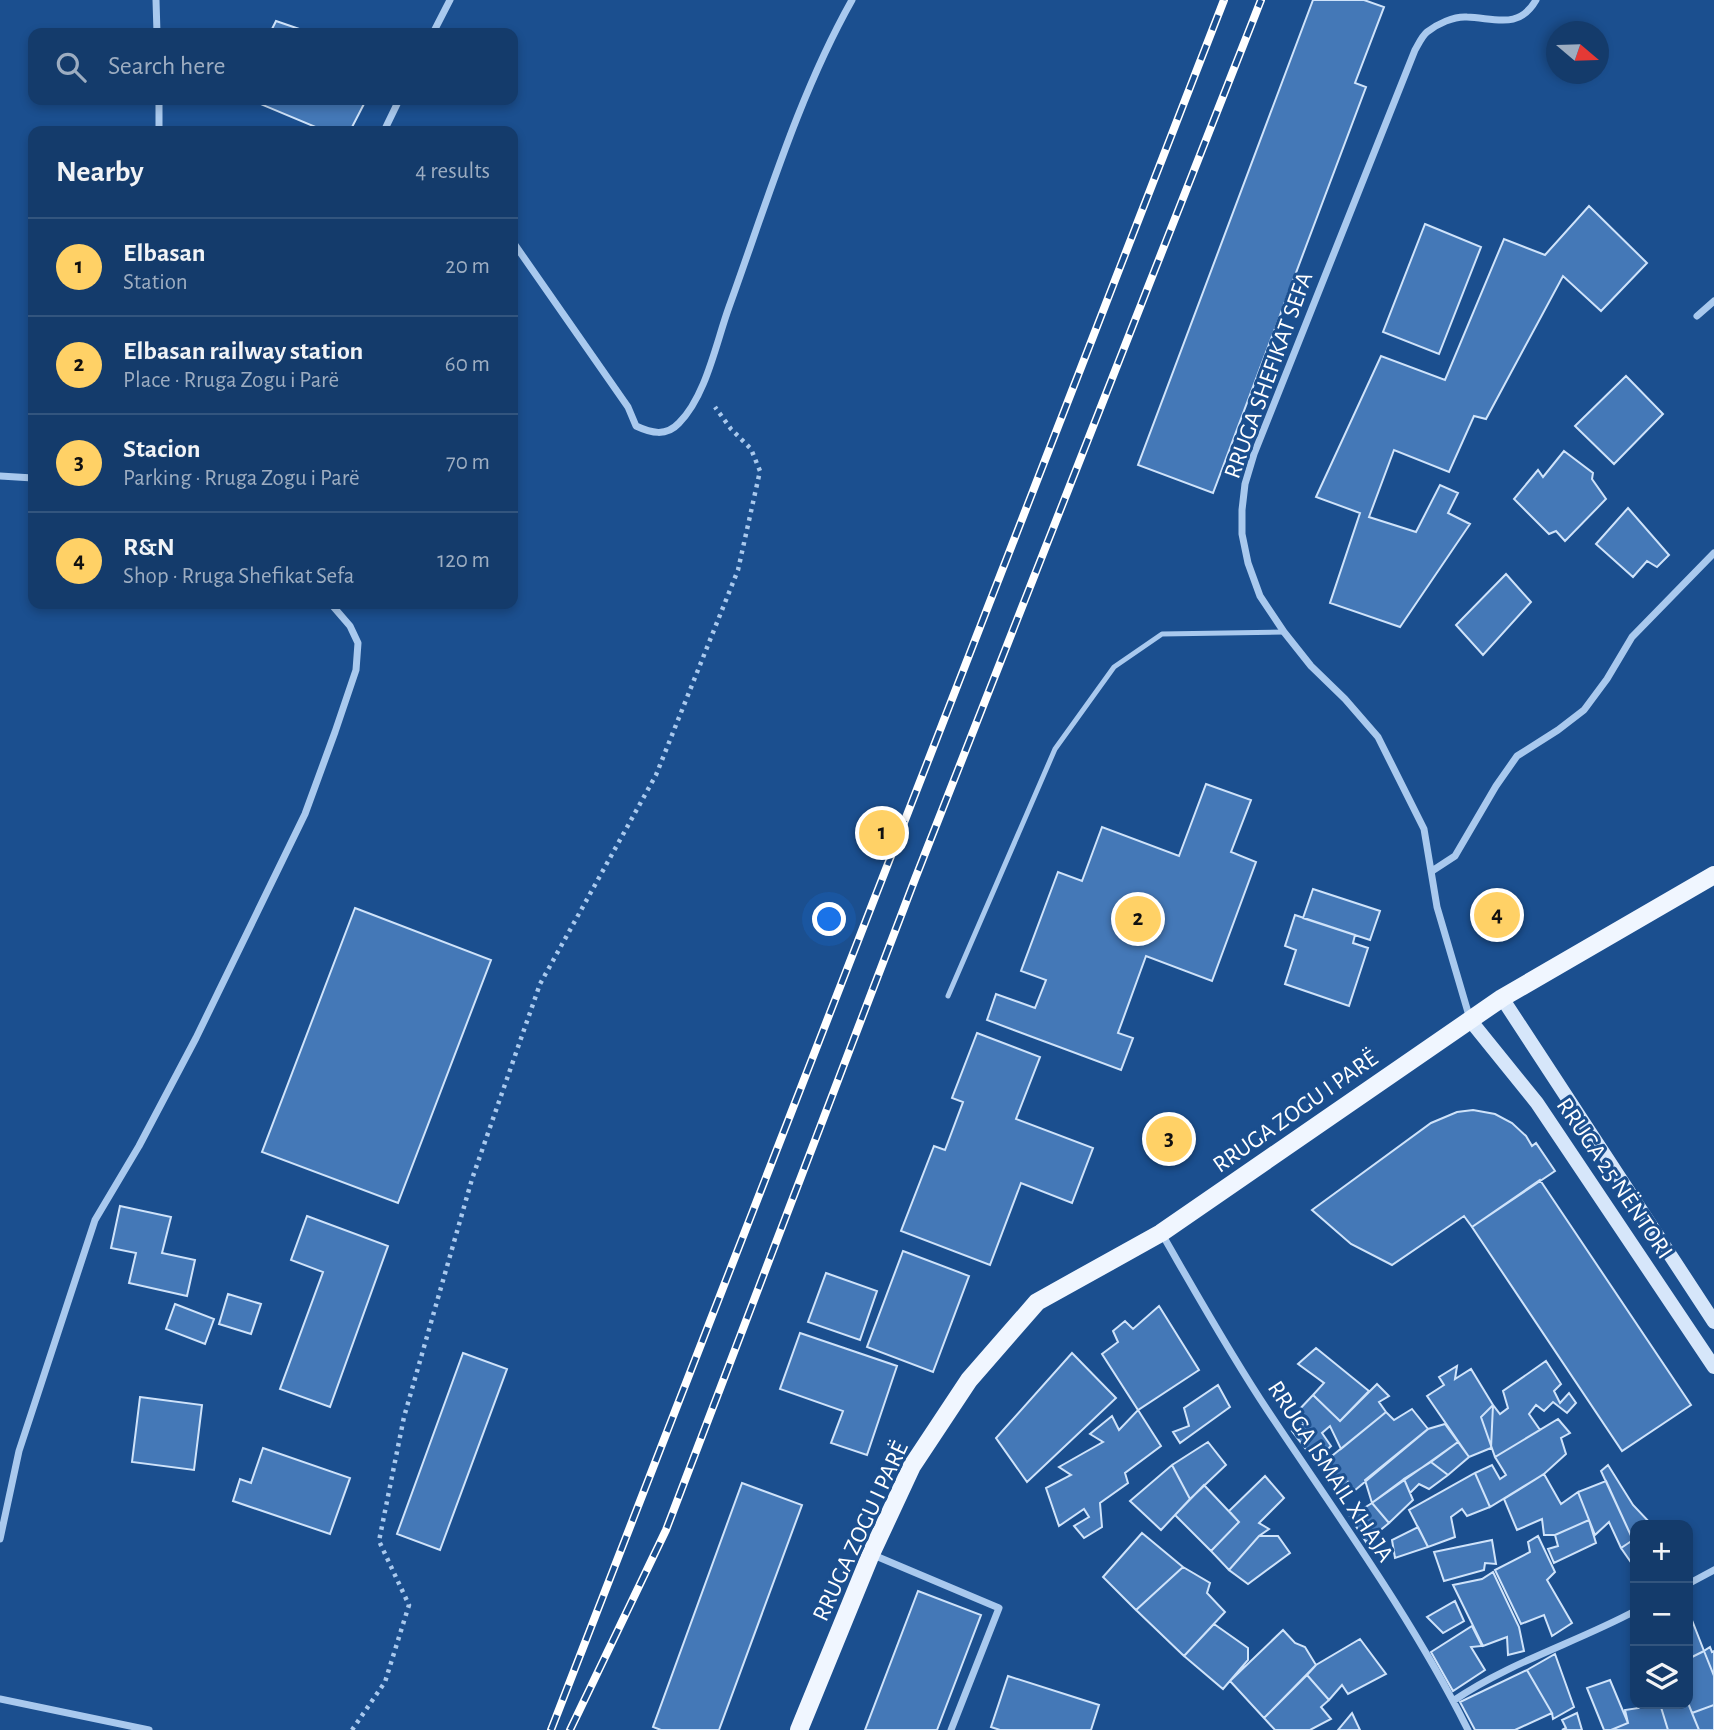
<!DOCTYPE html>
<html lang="en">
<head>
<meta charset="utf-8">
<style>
	:root { --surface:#143b6b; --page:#1d4271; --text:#f1f3f6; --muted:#9dadc1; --line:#33557e; --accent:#ffd166 }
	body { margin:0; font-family:"Alegreya Sans",sans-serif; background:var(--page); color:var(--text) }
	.controls { position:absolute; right:21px; bottom:21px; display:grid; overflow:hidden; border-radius:14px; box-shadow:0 4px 10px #0003 }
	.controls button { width:63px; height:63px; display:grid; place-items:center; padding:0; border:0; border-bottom:2px solid var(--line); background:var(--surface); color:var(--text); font:35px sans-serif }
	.compass { position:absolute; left:1546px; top:21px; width:63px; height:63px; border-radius:50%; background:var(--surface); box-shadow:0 4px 10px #0003; rotate:109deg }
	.you { position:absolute; left:830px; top:920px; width:24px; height:24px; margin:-18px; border:5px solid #fff; border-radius:50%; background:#1a73e8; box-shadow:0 0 0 10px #1a73e833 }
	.badge { display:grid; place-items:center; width:46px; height:46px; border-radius:50%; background:var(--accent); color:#111; font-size:23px; font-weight:700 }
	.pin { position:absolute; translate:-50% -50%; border:4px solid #fff; box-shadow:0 2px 7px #0006 }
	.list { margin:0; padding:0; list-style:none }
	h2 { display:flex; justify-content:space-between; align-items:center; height:91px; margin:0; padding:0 28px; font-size:30px }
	h2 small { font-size:23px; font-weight:400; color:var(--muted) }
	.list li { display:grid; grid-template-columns:46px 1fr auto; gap:21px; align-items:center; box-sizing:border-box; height:98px; padding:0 28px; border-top:2px solid var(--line) }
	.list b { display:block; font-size:26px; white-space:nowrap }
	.list p { margin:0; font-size:23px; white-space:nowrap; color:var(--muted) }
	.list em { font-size:23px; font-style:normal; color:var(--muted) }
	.icon { flex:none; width:38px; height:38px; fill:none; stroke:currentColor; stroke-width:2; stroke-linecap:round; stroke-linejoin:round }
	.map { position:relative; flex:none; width:1714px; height:1730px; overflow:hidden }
	.search { position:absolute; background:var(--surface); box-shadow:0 4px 10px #0003; left:28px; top:28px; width:490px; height:77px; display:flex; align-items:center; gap:18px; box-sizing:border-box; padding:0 24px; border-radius:14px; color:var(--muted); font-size:26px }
	.panel { position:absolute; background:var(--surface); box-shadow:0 4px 10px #0003; left:28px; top:126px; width:490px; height:483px; border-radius:14px }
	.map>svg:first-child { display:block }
	.building { fill:#4478b7; stroke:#cfe3fa; stroke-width:2 }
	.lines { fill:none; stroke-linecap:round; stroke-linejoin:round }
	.path { stroke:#a9c9ee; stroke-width:4.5; stroke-dasharray:3.5 5; stroke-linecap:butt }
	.lane { stroke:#a9c9ee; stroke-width:5 }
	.street { stroke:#a9c9ee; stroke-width:7 }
	.secondary { stroke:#d6e6fa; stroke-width:14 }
	.primary { stroke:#f0f6ff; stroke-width:18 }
	.rail-casing { stroke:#fff; stroke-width:8 }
	.rail { stroke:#1b4f8f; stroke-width:5; stroke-dasharray:16; stroke-linecap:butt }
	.labels { text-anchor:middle; stroke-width:6; stroke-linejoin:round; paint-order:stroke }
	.street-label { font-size:24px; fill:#fff; stroke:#1b4f8f }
</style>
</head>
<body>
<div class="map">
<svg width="1714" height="1730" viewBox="0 0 1714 1730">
	<rect width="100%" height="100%" fill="#1b4f8f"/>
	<!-- building -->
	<path class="building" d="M1313,0H1364L1384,7L1355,83L1366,87L1213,493L1138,465Z
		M276,21L311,33H270Z
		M251,100H366L350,131H325Z
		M1589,206L1647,263L1601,311L1563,276L1486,419L1474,416L1449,472L1394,450L1369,517L1416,532L1440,485L1458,493L1448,513L1470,524L1400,627L1330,603L1360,513L1316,497L1381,356L1445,380L1504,239L1545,255Z
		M1425,224L1481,247L1439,354L1383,332Z
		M1626,376L1663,414L1614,464L1575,426Z
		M1564,451L1593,473L1592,479L1606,499L1565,541L1556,531L1549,534L1514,499L1538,470L1543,477Z
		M1628,508L1669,555L1657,567L1647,561L1633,577L1596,544Z
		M1506,574L1531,602L1483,655L1456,625Z
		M1206,784L1251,800L1231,852L1256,862L1212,981L1146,956L1118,1033L1133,1038L1121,1070L987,1020L996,994L1035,1008L1046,980L1021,971L1058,872L1082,881L1102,827L1179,856Z
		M1313,889L1380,911L1370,940L1303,918Z
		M355,908L491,960L398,1203L262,1152Z
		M1295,915L1355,935L1353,943L1368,948L1349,1006L1285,984L1296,950L1285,946Z
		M977,1033L1040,1057L1016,1119L1093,1148L1072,1203L1021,1183L990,1265L901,1231L934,1146L945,1150L963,1102L952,1098Z
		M1473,1110L1495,1114L1512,1123L1526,1136L1532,1146L1536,1143L1555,1171L1472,1227L1464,1216L1392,1265L1351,1244L1312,1210L1431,1123L1457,1112Z
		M1540,1180L1691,1405L1622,1451L1472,1227Z
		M120,1206L171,1217L162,1253L195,1260L187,1296L129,1283L136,1253L111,1248Z
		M307,1216L388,1246L330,1407L280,1389L323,1272L291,1260Z
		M903,1251L969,1276L933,1372L867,1347Z
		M826,1273L877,1291L860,1340L808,1322Z
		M228,1294L261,1304L251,1334L219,1324Z
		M175,1304L214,1319L205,1344L166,1329Z
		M1159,1306L1199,1370L1138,1410L1102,1354L1118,1342L1113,1331L1125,1321L1133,1329Z
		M800,1333L897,1366L867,1455L831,1443L843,1411L780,1389Z
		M1316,1348L1369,1391L1340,1421L1313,1395L1324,1383L1298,1364Z
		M463,1353L507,1369L440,1550L397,1534Z
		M1072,1353L1116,1398L1027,1482L996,1438Z
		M1546,1361L1561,1384L1554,1391L1560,1403L1569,1393L1576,1403L1567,1413L1553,1402L1544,1411L1536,1405L1529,1414L1540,1430L1495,1457L1481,1417L1493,1405L1500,1414L1508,1408L1503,1391Z
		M1457,1366L1455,1379L1471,1369L1493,1405L1491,1448L1469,1457L1427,1396L1444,1385L1439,1377Z
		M1377,1384L1389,1396L1379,1402L1386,1412L1341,1449L1330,1426L1322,1433L1331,1446L1315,1461L1292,1431L1304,1424L1297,1412L1313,1395L1340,1421Z
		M1218,1385L1230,1407L1180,1443L1173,1432L1189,1426L1184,1408Z
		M140,1397L202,1405L194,1470L132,1462Z
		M1412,1409L1428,1429L1354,1491L1348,1482L1340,1491L1328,1469L1322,1464L1386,1412L1394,1420Z
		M1138,1410L1161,1446L1125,1473L1128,1483L1100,1503L1102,1527L1084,1538L1074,1526L1089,1517L1084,1509L1059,1526L1046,1488L1071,1475L1059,1467L1103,1442L1090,1434L1112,1416L1119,1430Z
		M1558,1419L1570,1433L1561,1438L1566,1454L1544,1474L1490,1507L1475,1473L1492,1465L1500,1479L1506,1475L1495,1457Z
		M1445,1424L1458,1442L1372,1503L1365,1480L1428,1429Z
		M1208,1442L1226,1465L1190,1499L1172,1465Z
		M1458,1442L1469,1457L1448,1475L1431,1462Z
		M263,1448L350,1478L330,1534L233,1501L240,1479L251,1483Z
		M1431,1462L1448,1475L1429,1489L1419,1484L1410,1493L1404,1479Z
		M1172,1465L1190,1499L1161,1530L1130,1501Z
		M1608,1465L1633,1505L1652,1525H1635V1568L1621,1548L1633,1540L1601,1471Z
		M1475,1473L1490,1507L1467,1516L1462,1509L1451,1517L1455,1537L1428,1547L1409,1510Z
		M1544,1474L1561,1504L1578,1492L1589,1520L1555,1535H1544L1542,1519L1517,1530L1504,1499Z
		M1265,1476L1284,1498L1259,1523L1269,1529L1259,1536L1229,1570L1211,1551L1239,1522L1229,1511Z
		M1404,1479L1413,1500L1389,1523L1372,1503Z
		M1606,1481L1633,1540L1621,1548L1609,1522L1595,1535L1578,1492Z
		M742,1483L802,1505L719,1730H661L653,1727Z
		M1204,1485L1239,1522L1211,1551L1175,1515Z
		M1372,1503L1389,1523L1366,1542L1350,1517Z
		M1589,1520L1596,1543L1554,1563L1548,1549L1558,1546L1555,1535Z
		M1418,1527L1428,1547L1395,1558L1392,1540Z
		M1142,1533L1183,1567L1136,1610L1103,1577Z
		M1259,1536H1278L1290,1553L1248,1584L1229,1570Z
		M1538,1536L1555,1572L1547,1580L1572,1623L1552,1636L1544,1615L1521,1624L1495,1570L1530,1552L1528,1542Z
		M1492,1540L1496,1564L1485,1563L1484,1570L1444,1581L1434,1552Z
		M1183,1567L1210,1583L1207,1593L1225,1612L1184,1656L1136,1610Z
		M1493,1572L1519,1627L1524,1651L1508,1655L1507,1637L1483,1646L1453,1585L1482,1579Z
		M918,1591L981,1615L937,1730H865Z
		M1455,1601L1464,1621L1443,1633L1427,1617Z
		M1688,1610L1704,1651L1688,1659Z
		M1214,1624L1248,1648V1660L1223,1689L1184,1656Z
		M1472,1626L1482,1646L1471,1647L1485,1670L1453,1691L1431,1652Z
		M1283,1630L1295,1643L1305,1647L1316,1665L1264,1718L1230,1681Z
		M1360,1639L1386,1674L1348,1694L1342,1685L1329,1700L1307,1675L1316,1665Z
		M1710,1647L1712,1652L1714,1651V1676L1704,1651Z
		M1704,1651L1714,1676V1705L1692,1713L1688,1703V1659Z
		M1555,1654L1574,1707L1553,1719L1552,1713L1527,1670Z
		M1527,1670L1552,1713L1515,1730H1475L1460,1702Z
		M1307,1675L1329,1700L1321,1707L1331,1719L1310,1730H1275L1264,1718Z
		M1008,1676L1099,1705L1091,1730H1000L991,1727Z
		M1610,1680L1628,1723L1611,1730H1604L1587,1688Z
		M1688,1703L1699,1730H1668L1660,1704Z
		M1639,1704H1660L1668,1730H1611L1628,1723L1625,1710L1639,1708Z
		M1714,1705V1730H1699L1692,1713Z
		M1352,1713L1360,1730H1338Z
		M1577,1713L1582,1730H1562L1566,1728L1562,1720Z"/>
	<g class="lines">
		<!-- path -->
		<path class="path" d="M352,1730L385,1682L409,1605L379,1541L404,1417L472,1179L540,984L656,775L738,570L760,471L751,449L731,429L715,407"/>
		<!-- lane -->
		<path class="lane" d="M948,996L1055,749L1114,667L1162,634L1284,632"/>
		<!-- street -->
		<path class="street" d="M156,0L157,33
			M433,33L450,0
			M159,131V100
			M384,131L399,100
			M513,242L628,407L636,426C651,433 666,437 679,423C706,396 716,343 729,307C766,205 799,94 852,0
			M1697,316L1714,301
			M0,476L33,478
			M1432,871L1455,856L1496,786L1517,756L1558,730L1584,710L1607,679L1632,637L1714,553
			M1470,1019L1437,907L1424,829L1378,737L1345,699L1311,666L1284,632L1260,596L1248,563L1242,534V510L1245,484L1254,454L1415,50C1418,45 1422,36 1427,32C1437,24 1454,16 1467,17C1495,18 1519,30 1536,0
			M1162,1234C1196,1293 1230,1354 1268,1411C1337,1515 1412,1618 1468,1730
			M0,1539L19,1451L95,1220L139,1146L196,1038L305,814L335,732L356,670L358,643L350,626L331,604
			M871,1554L999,1608L951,1730
			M1688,1584L1714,1570
			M0,1699L149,1730
			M1453,1701C1510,1662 1575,1643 1635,1611"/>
		<!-- secondary -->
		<path class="secondary" d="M1502,998L1714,1322
			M1470,1020L1537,1103L1714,1367"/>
		<!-- primary -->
		<path class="primary" d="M799,1730L871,1554L912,1466L969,1380L1037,1302L1161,1233L1502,998L1714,875"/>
		<!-- rail casing -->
		<g class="rail-casing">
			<path id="rail" d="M551,1730L1224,0
				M570,1730L666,1530L915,879L1261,0"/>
		</g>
		<!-- rail -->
		<use href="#rail" class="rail"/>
	</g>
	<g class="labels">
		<!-- street labels -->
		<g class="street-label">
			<text transform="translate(1268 375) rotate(-70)" y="8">RRUGA SHEFIKAT SEFA</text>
			<text transform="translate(1295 1111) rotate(-35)" y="8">RRUGA ZOGU I PARË</text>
			<text transform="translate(1615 1178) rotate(56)" y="8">RRUGA 25 NËNTORI</text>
			<text transform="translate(1331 1471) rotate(57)" y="8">RRUGA ISMAIL XHAJA</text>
			<text transform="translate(860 1531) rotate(-65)" y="8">RRUGA ZOGU I PARË</text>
		</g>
	</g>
</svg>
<div class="controls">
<button>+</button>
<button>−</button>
<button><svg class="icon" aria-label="layers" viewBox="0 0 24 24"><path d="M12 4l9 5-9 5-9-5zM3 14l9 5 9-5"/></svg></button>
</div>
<svg class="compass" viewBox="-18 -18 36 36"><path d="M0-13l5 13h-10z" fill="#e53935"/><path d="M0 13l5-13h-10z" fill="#9dadc1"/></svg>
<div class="you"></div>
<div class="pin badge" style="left:882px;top:833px">1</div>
<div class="pin badge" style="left:1138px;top:919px">2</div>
<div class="pin badge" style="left:1169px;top:1139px">3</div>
<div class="pin badge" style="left:1497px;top:915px">4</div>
<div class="search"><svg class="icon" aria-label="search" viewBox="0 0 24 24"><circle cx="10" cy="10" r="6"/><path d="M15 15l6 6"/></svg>Search here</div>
<section class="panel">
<h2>Nearby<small>4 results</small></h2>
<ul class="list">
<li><span class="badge">1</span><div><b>Elbasan</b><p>Station</p></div><em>20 m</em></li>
<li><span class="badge">2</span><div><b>Elbasan railway station</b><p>Place · Rruga Zogu i Parë</p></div><em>60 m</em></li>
<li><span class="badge">3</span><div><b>Stacion</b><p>Parking · Rruga Zogu i Parë</p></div><em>70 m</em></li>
<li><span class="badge">4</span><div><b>R&amp;N</b><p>Shop · Rruga Shefikat Sefa</p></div><em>120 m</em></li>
</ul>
</section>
</div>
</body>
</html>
